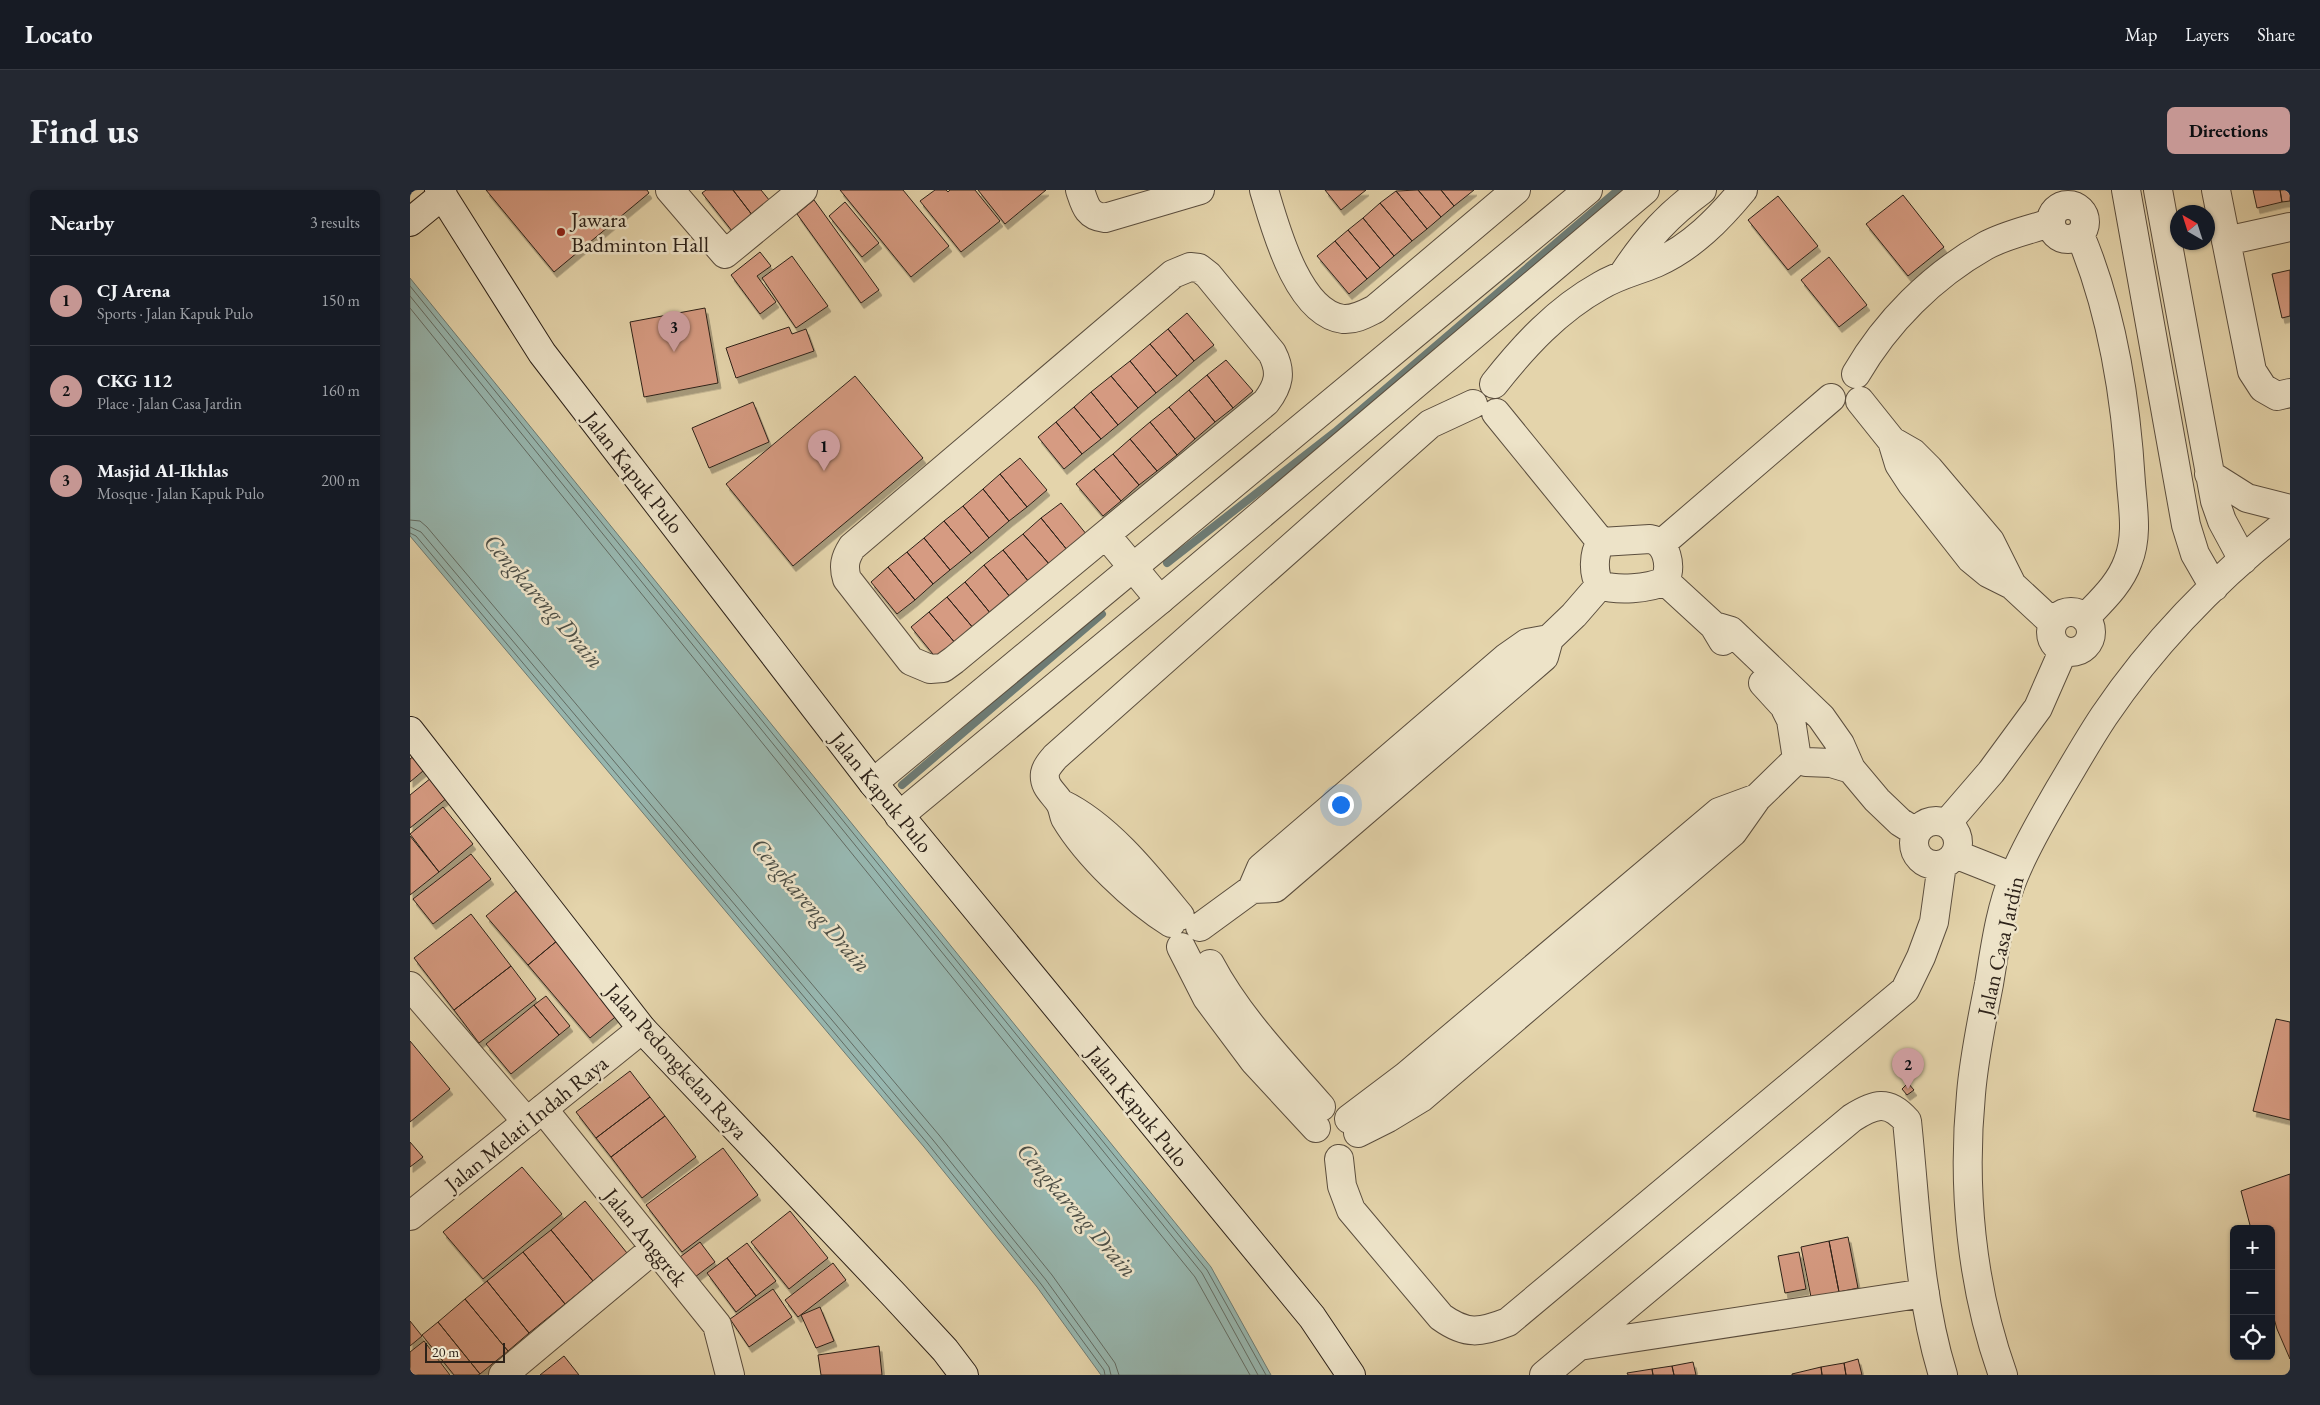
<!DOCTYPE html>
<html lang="en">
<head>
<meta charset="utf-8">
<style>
	:root { --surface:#171b24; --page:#242831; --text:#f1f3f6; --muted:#9ea1a6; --line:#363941; --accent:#c59692 }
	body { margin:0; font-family:"EB Garamond",serif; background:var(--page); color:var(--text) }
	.controls { position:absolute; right:15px; bottom:15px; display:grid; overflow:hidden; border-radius:8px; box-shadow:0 1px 4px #0004 }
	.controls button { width:45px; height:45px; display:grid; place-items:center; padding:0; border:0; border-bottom:1px solid var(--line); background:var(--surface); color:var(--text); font:25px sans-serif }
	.compass { position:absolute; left:1760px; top:15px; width:45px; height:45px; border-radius:50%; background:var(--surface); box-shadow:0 1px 4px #0004; rotate:321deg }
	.scale { position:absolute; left:15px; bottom:12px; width:80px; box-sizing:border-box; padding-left:5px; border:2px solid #2d2219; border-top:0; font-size:14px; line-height:18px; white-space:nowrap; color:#2d2219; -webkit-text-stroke:4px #ede3c8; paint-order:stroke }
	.you { position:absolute; left:930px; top:614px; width:18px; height:18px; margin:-12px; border:4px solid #fff; border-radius:50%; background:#1a73e8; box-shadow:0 0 0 8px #1a73e833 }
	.badge { display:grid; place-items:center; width:32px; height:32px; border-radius:50%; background:var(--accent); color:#111; font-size:16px; font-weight:700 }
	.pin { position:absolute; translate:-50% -41px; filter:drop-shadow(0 1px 2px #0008) }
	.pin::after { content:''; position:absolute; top:26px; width:18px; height:15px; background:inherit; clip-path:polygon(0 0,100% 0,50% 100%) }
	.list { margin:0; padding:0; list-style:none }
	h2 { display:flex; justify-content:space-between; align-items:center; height:65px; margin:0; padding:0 20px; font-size:21px }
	h2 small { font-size:16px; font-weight:400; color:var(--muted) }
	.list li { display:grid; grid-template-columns:32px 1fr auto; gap:15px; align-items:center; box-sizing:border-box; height:90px; padding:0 20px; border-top:1px solid var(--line) }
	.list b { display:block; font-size:19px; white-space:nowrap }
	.list p { margin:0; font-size:16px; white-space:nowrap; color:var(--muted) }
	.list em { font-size:16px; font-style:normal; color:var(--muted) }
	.icon { flex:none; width:28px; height:28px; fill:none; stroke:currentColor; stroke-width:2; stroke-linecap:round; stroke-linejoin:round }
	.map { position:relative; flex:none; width:1880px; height:1185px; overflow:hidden; border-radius:8px }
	header { display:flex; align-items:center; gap:30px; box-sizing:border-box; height:70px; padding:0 25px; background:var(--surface); border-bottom:1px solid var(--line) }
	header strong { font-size:24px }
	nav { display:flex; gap:28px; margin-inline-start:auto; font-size:18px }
	.intro { display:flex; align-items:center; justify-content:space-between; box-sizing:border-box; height:120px; padding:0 30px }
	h1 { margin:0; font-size:35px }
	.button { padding:12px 22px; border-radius:8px; background:var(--accent); color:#111; font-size:18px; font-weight:700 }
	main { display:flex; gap:30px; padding:0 30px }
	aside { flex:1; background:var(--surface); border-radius:8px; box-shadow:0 1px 4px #0004 }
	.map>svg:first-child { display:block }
	.water { fill:#97b7b0; stroke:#6d7b74 }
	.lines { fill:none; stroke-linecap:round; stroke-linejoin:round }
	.shore { stroke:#626c64; stroke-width:1 }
	.stream { stroke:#6d7b74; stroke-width:8 }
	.building { fill:#d69b82; stroke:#2d2219; filter:url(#shadow) }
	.minor-casing { stroke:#5b4e3e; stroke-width:30 }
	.tertiary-casing { stroke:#5b4e3e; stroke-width:30 }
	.secondary-casing { stroke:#2d2219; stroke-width:30 }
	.minor { stroke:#ede3c8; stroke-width:28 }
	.tertiary { stroke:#ede3c8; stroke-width:28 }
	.secondary { stroke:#ede3c8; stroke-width:28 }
	.poi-dot { fill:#8f2418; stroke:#ede3c8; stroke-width:2 }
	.labels { text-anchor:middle; stroke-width:5; stroke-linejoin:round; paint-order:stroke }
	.poi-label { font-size:22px; fill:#2d2219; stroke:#ede3c8; text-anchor:start }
	.street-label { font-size:22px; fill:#2d2219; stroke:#ede3c8 }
	.water-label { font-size:24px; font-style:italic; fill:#4d4f46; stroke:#ede3c8 }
</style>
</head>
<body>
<header>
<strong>Locato</strong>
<nav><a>Map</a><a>Layers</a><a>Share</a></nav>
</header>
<div class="intro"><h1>Find us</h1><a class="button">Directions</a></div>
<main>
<aside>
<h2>Nearby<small>3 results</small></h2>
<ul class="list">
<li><span class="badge">1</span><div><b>CJ Arena</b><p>Sports · Jalan Kapuk Pulo</p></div><em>150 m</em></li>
<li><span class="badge">2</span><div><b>CKG 112</b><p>Place · Jalan Casa Jardin</p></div><em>160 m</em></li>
<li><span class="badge">3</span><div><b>Masjid Al-Ikhlas</b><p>Mosque · Jalan Kapuk Pulo</p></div><em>200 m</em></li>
</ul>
</aside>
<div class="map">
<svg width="1880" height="1185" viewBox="0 0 1880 1185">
	<defs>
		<filter id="shadow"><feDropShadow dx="3" dy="5.5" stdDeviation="0" flood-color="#0004"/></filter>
	</defs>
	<rect width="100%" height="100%" fill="#e4d4ab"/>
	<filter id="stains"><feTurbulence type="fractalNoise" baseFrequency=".004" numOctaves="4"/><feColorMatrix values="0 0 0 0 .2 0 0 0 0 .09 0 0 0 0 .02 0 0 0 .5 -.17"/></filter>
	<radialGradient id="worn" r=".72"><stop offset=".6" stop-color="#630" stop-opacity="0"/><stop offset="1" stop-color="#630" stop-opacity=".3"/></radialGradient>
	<!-- water -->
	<path class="water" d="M0,88L801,1077L861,1185H691L627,1097L514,957L0,346Z"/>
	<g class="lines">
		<!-- shore -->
		<path class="shore" d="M0,96L797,1080L856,1185
			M0,106L792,1083L848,1185
			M0,118L785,1087L840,1185
			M0,330L10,331L17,337L529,945L642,1085L705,1173L709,1185
			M0,337L11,342L523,950L636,1090L699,1177L701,1185
			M0,343L6,346L518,954L631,1094L694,1180L695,1185"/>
		<!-- stream -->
		<path class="stream" d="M757,373L925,242L1208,0
			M492,595L692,424"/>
	</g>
	<!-- building -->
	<path class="building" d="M76,0H237L239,3L144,82Z
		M296,0H323L346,30L326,46L292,3Z
		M323,0H351L364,16L346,30Z
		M430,0H493L539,56L501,87Z
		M525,0H536L538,2L540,0H565L590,31L551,62L510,11Z
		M568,0H636L595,34Z
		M915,0H956L931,20Z
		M1008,0H1031L1044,16L1031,27Z
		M1008,0L1031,27L1017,39L986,1Z
		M1031,0H1064L1044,16Z
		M1843,0H1870L1872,12L1847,18Z
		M1870,0H1880V11L1872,12Z
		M986,1L1017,39L1002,51L970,13Z
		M1493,5L1534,57L1498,86L1456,34Z
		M1368,6L1408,56L1378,80L1338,30Z
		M404,10L469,100L451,113L387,24Z
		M435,12L469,53L452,67L419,26Z
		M970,13L1002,51L984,66L953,28Z
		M953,28L984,66L970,78L938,40Z
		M938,40L970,78L957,89L925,51Z
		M925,51L957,89L939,104L907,66Z
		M350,62L361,76L347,86L366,112L350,124L321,85Z
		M382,66L418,116L386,138L352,88Z
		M1419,67L1457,115L1429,137L1391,90Z
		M1880,80V126L1872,128L1862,84Z
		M295,118L308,193L234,207L220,132Z
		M777,123L804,155L784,171L758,139Z
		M379,137L382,144L396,139L404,161L326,188L316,158Z
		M758,139L784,171L767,186L740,154Z
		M740,154L767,186L746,203L720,171Z
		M816,170L843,201L823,218L797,185Z
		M720,171L746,203L728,218L701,186Z
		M797,185L823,218L805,232L779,200Z
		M445,186L513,268L383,376L316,294Z
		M701,186L728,218L708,235L681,202Z
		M779,200L805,232L785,249L759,217Z
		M681,202L708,235L691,249L664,217Z
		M343,212L359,252L299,278L282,238Z
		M664,217L691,249L672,264L646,232Z
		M759,217L785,249L767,265L740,232Z
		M646,232L672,264L654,279L628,247Z
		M740,232L767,265L747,281L720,249Z
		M720,249L747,281L729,295L703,264Z
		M703,264L729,295L711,311L684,279Z
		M610,268L637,300L617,317L590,284Z
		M684,279L711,311L693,326L666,294Z
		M590,284L617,317L599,331L573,299Z
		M573,299L599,331L579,348L553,316Z
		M651,313L677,345L658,361L631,328Z
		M553,316L579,348L561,363L534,331Z
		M631,328L658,361L640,375L613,344Z
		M534,331L561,363L540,380L514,348Z
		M613,344L640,375L619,392L593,360Z
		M514,348L540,380L523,394L497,362Z
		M593,360L619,392L601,408L574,375Z
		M497,362L523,394L505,410L478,377Z
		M574,375L601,408L581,424L555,392Z
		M478,377L505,410L487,424L461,392Z
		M555,392L581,424L564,439L537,407Z
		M537,407L564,439L546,454L519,422Z
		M519,422L546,454L527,469L501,437Z
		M9,562L20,575L0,592V569Z
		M21,588L37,608L0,638V605Z
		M33,617L63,654L29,682L0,644Z
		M0,646L29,682L0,705Z
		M61,664L81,689L23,734L3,709Z
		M106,701L148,750L118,775L76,726Z
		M61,724L101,776L44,820L4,768Z
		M148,750L210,823L180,848L118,775Z
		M101,776L126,809L69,853L44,820Z
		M136,806L160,836L149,845L124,815Z
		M124,815L149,845L101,884L76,854Z
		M1866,829L1880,832V930L1843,921Z
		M0,851L40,899L0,932Z
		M220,881L240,907L186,948L166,922Z
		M1498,893L1504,900L1497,905L1492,899Z
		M240,907L255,926L201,967L186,948Z
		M255,926L286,967L232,1008L201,967Z
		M0,952L13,967L0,977Z
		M313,958L348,1005L272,1062L236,1015Z
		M112,977L152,1024L73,1089L33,1042Z
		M1880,984V1169L1867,1139L1861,1118V1039H1841L1831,1001Z
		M175,1011L217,1063L183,1091L141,1040Z
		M380,1021L418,1068L379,1099L341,1052Z
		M141,1040L183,1091L155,1114L113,1062Z
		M1438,1047L1448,1098L1429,1102L1419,1051Z
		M1419,1051L1429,1102L1401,1107L1391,1057Z
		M290,1052L305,1072L285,1087L270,1067Z
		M337,1053L366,1091L346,1106L317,1068Z
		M113,1062L155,1114L119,1143L77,1091Z
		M1389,1062L1396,1099L1375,1103L1368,1066Z
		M317,1068L346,1106L326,1122L297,1083Z
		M423,1073L436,1090L388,1127L375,1110Z
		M77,1091L119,1143L98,1161L55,1109Z
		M363,1099L382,1127L339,1157L320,1129Z
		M55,1109L98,1161L70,1184L28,1132Z
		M410,1117L424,1151L406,1158L391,1125Z
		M0,1131L12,1146L0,1156Z
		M28,1132L70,1184L68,1185H44L12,1145Z
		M14,1151L40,1185H0V1162Z
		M469,1156L472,1185H411L408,1165Z
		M154,1166L169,1185H130Z
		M1448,1169L1452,1185H1436L1434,1173Z
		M1283,1172L1286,1185H1264L1262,1176Z
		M1434,1173L1436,1185H1412L1411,1177Z
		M1262,1176L1264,1185H1243L1242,1179Z
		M1411,1177L1412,1185H1382V1184Z
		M1242,1179L1243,1185H1218L1217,1183Z"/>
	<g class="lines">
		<!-- minor casing -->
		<g class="minor-casing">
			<path id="minor" d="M260,0L315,64L393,0
				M670,0C675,15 677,26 695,28L790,0
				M854,0C865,36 887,123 933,129C945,130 955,124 965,119L1106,0
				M1806,0L1842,181L1853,198L1867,206L1880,203
				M1641 32a17 17 0 1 1 34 0a17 17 0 1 1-34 0Z
				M1670,45C1703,123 1716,209 1721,293C1723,319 1728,346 1718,371C1710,394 1691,411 1675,428
				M1816,51L1880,37
				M780,77L789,78L798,85L862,163C872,182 869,195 856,212L544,470L533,478L520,479L501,471L437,389C433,376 435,368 442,357L763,84Z
				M1214,83C1237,48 1258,25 1292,0
				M1446,184C1476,132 1522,86 1575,56C1595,45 1619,40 1640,33
				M1084,194C1114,156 1147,120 1190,96C1208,85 1227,81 1246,73C1282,57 1309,29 1333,0
				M1450,211L1482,251L1489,274L1502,294L1561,369L1578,383L1602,395L1643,433
				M1086,223L1191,352
				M1482,251L1503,263L1519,279L1580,351L1602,395
				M696,345L750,410
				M1240,349C1257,352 1262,376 1255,391C1238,399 1207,401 1190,395C1183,384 1183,364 1191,352Z
				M1251,354L1421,208
				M1255,391L1304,436L1313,451
				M1641 442a20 20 0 1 1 40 0a20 20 0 1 1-40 0Z
				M1304,436L1321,441L1411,527L1430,554L1441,579L1467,610L1490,632L1506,642
				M1353,493L1374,516L1381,530L1387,569
				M1387,569L1396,572L1421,573L1441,579
				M652,614C698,636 738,687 770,726
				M1504 653a22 22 0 1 1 44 0a22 22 0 1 1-44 0Z
				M1537,633L1581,582L1628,518L1653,461
				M1545,664L1603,687
				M842,699L865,698L1134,467L1139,449L1164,425L1190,395
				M761,733C724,710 677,665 655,628C653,623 653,618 650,613C644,603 633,597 635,583C636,577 641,572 645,567L1020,234L1063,214
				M790,737L842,699L851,678L1097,467L1117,453L1139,449
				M771,757L797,808L844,871L906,938
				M800,774C828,827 872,872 911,917
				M0,796L117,932
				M133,919L307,1135L320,1185
				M939,929L996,886L1309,622L1347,608
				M948,943L978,928L1011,908L1323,642L1347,608L1387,569
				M929,969L932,996L941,1020L1031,1127C1056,1145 1070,1143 1098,1132L1495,800L1511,767L1524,732L1532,674
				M1169,1156L1515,1103
				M93,1185L245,1058
				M1134,1185L1442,928C1464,914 1478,909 1497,931C1506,1016 1508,1104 1533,1185"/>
		</g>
		<!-- tertiary casing -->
		<g class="tertiary-casing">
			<path id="tertiary" d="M1716,0L1776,335L1785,364L1804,397
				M1748,0L1805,311L1812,331L1833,370
				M1799,284L1837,308L1880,319
				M463,593L1178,0
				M489,626L750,410L1235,0
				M0,1026L232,839
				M1593,1185C1561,1096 1552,997 1561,904C1564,867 1572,830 1579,794C1585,758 1590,719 1604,686C1616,656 1633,628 1649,600C1664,575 1678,550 1694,526C1744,452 1810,385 1880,330"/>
		</g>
		<!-- secondary casing -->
		<g class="secondary-casing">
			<path id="secondary" d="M29,0L132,163L463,593L902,1127L941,1185
				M0,32L33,5
				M0,541L232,839L485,1106L535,1160L554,1185"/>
		</g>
		<!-- minor -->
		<use href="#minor" class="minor"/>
		<!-- tertiary -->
		<use href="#tertiary" class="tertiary"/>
		<!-- secondary -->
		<use href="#secondary" class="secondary"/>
	</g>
	<!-- markers -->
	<circle class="poi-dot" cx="151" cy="42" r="5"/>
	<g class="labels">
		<!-- poi labels -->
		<g class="poi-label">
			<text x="161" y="37">Jawara<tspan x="161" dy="25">Badminton Hall</tspan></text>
		</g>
		<!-- street labels -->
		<g class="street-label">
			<text transform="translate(224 282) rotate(52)" y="8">Jalan Kapuk Pulo</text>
			<text transform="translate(472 602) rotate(51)" y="8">Jalan Kapuk Pulo</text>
			<text transform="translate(1590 756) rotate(-77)" y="8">Jalan Casa Jardin</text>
			<text transform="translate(267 871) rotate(48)" y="8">Jalan Pedongkelan Raya</text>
			<text transform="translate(728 916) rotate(51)" y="8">Jalan Kapuk Pulo</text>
			<text transform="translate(116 933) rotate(-39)" y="8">Jalan Melati Indah Raya</text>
			<text transform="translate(236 1047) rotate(51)" y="8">Jalan Anggrek</text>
		</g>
		<!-- water labels -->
		<g class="water-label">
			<text transform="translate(134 411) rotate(49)" y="8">Cengkareng Drain</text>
			<text transform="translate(401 715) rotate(49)" y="8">Cengkareng Drain</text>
			<text transform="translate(667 1020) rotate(49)" y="8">Cengkareng Drain</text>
		</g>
	</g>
	<rect width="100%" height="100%" filter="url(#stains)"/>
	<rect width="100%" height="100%" fill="url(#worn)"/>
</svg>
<div class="controls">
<button>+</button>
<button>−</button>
<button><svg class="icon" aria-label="locate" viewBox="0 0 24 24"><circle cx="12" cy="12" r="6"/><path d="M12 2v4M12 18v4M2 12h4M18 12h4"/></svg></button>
</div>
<svg class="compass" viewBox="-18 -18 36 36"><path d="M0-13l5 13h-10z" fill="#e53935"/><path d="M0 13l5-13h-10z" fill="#9ea1a6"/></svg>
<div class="scale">20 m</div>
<div class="you"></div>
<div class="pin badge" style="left:414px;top:281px">1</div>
<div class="pin badge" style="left:1498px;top:899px">2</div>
<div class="pin badge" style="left:264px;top:162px">3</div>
</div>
</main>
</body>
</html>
